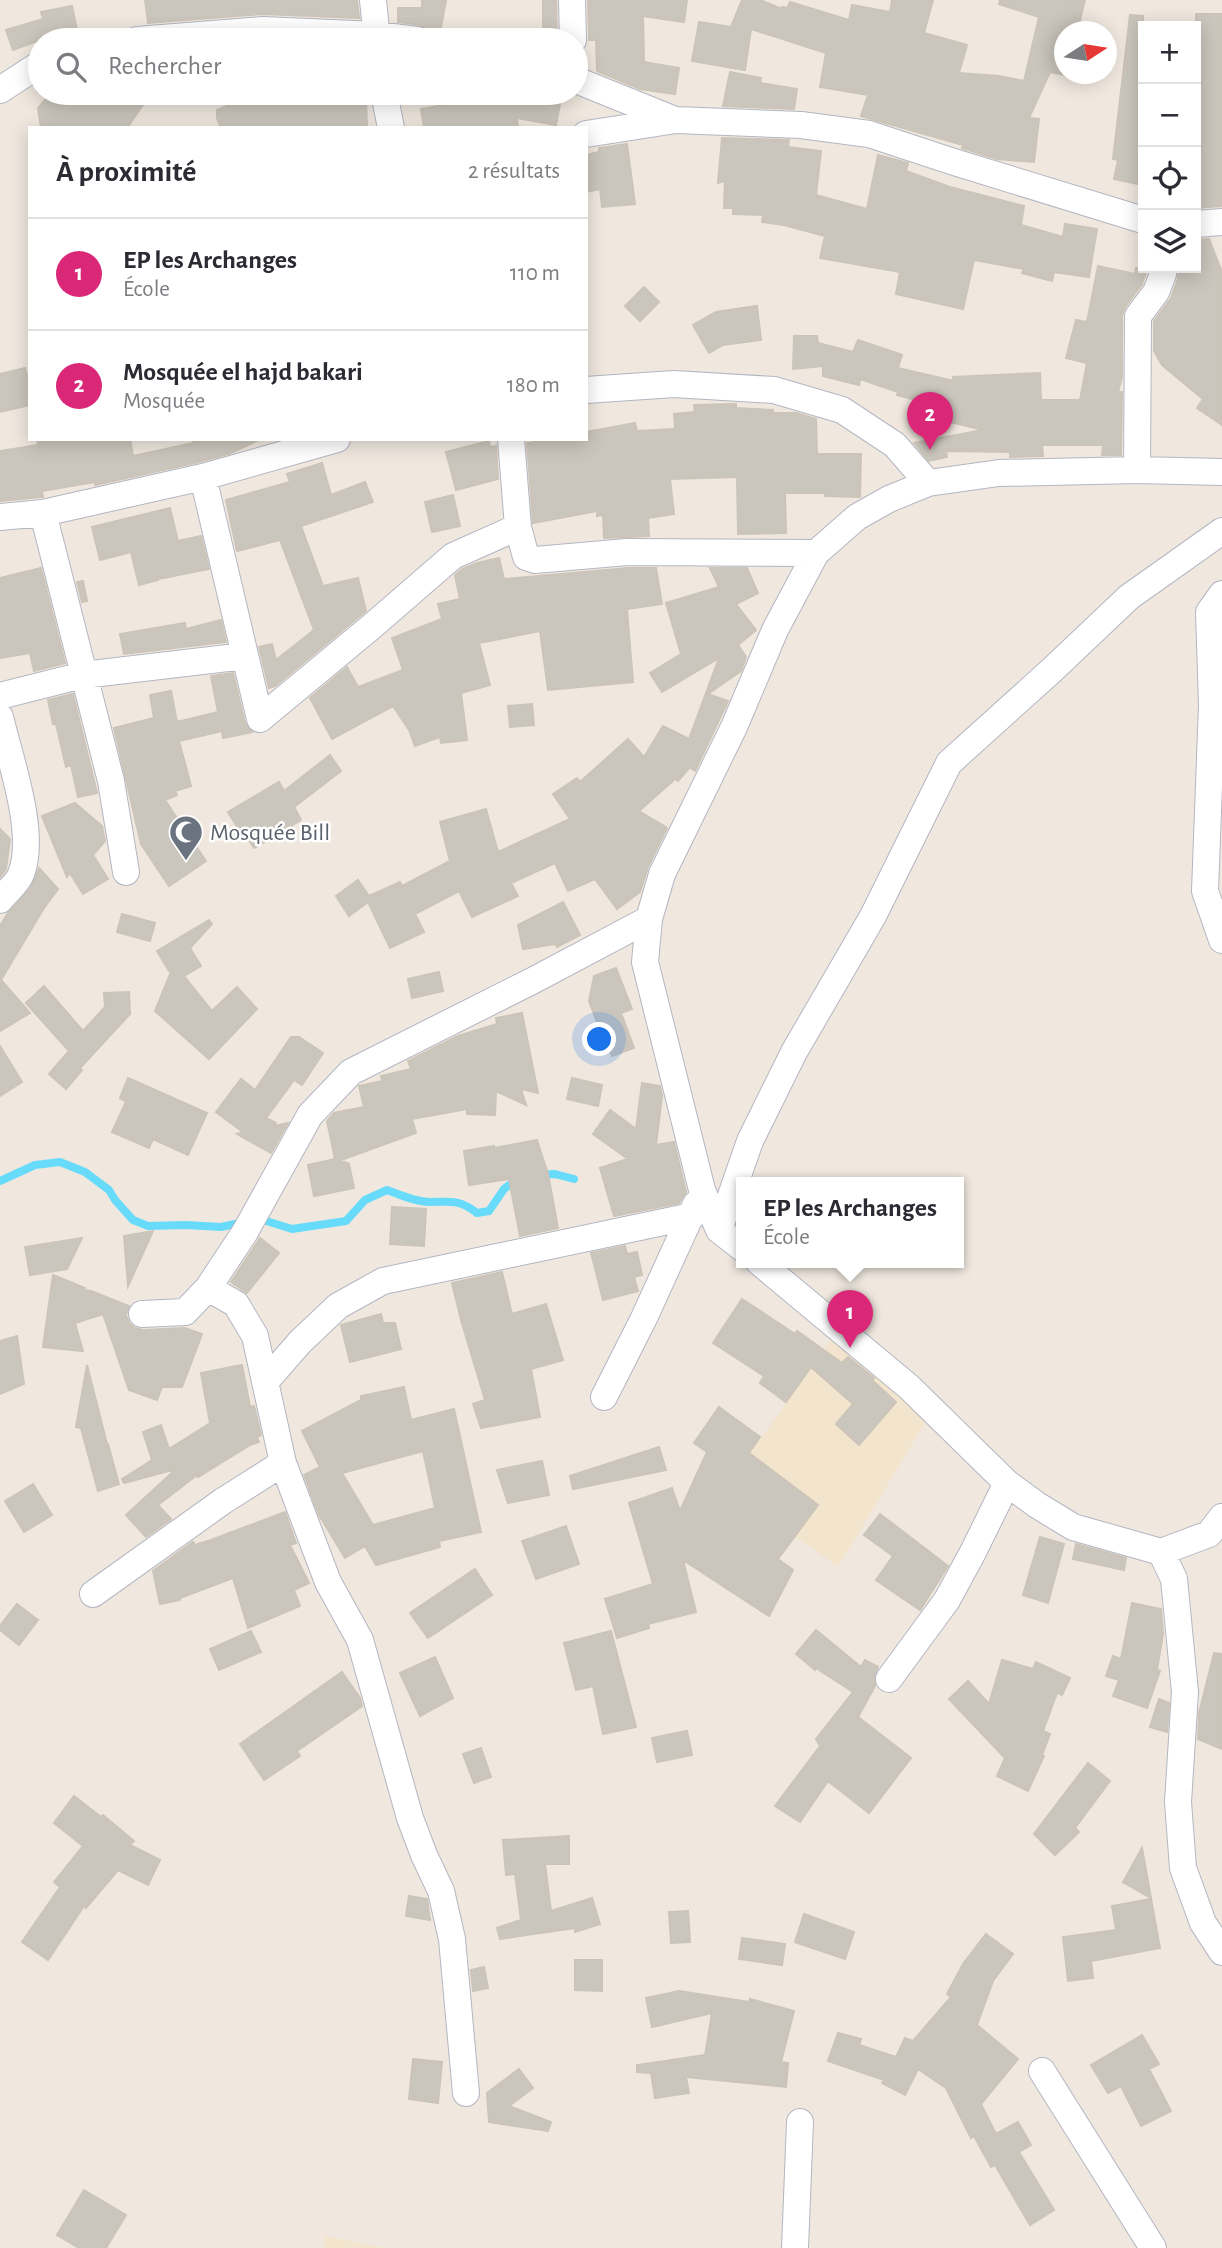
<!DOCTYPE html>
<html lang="fr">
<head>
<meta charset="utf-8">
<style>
	:root { --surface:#fff; --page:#f7f7f7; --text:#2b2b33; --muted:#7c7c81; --line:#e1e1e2; --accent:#db2777 }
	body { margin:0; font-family:"Alegreya Sans",sans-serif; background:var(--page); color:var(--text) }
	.controls { position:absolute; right:21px; top:21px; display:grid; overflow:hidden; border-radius:0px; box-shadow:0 4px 18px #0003 }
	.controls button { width:63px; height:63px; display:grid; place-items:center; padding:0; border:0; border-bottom:2px solid var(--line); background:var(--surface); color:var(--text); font:35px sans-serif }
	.compass { position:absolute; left:1054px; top:21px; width:63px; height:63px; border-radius:50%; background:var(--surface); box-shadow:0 4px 18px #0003; rotate:78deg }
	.you { position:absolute; left:600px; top:1040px; width:24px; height:24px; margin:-18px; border:5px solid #fff; border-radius:50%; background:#1a73e8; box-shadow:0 0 0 10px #1a73e833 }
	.badge { display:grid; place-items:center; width:46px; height:46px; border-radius:50%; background:var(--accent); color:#fff; font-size:23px; font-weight:700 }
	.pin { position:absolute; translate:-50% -58px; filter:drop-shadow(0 2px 4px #0008) }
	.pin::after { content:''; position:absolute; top:37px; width:24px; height:21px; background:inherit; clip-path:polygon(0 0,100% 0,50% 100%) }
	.popup { position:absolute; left:736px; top:1177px; width:228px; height:91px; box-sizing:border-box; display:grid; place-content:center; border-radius:0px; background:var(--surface); filter:drop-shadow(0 2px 5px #0005); font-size:23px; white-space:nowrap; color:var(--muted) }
	.popup b { font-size:26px; color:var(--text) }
	.popup::after { content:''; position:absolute; left:50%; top:100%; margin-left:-14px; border:14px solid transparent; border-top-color:var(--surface) }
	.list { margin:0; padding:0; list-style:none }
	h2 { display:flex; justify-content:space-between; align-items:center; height:91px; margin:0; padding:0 28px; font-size:30px }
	h2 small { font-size:23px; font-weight:400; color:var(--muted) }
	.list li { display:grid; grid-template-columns:46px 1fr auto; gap:21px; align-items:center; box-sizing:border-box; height:112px; padding:0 28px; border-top:2px solid var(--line) }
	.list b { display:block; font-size:26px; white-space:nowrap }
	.list p { margin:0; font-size:23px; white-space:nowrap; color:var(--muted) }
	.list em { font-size:23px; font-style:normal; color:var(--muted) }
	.icon { flex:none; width:38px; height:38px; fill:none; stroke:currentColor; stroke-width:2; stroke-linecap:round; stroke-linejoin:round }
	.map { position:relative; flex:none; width:1222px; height:2248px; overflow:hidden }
	.search { position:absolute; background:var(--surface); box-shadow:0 4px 18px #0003; left:28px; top:28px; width:560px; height:77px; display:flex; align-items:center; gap:18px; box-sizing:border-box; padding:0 24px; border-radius:38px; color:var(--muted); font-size:26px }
	.panel { position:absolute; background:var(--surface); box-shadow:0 4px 18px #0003; left:28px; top:126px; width:560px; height:315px; border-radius:0px }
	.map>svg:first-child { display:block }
	.education { fill:#f3e5cd }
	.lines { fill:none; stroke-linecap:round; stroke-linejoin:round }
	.stream { stroke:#68dbfb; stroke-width:8 }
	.building { fill:#cbc6bd; stroke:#ccc4b8; stroke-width:2; fill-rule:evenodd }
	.minor-casing { stroke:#b3b6c2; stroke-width:28 }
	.minor { stroke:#fff; stroke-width:26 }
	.labels { text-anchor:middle; stroke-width:5; stroke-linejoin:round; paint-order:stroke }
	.worship-label { font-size:24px; fill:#5b616d; stroke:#fff; text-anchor:start }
</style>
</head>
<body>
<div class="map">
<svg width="1222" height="2248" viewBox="0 0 1222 2248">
	<rect width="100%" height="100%" fill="#f0e8df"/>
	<!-- education -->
	<path class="education" d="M834,1336L929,1416L838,1567L726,1487Z
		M325,2236L386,2248H324Z"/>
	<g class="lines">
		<!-- stream -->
		<path class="stream" d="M539,1175L555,1174L574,1179
			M0,1181L35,1165L60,1162L85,1172L109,1190L115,1200L133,1220L148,1226L186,1225L221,1227L244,1222
			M256,1220L260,1219L292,1229L346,1221L365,1200L387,1190C400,1195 416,1202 430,1202C451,1202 459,1199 477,1213L489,1211L504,1189L516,1180"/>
	</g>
	<!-- building -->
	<path class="building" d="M145,0H357L359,18L262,14L148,23Z
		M422,0H446L440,33L430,31L420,25L398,22V8H422Z
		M543,0H556L557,40H543Z
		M588,0H687L684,22L643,16L644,62L679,68L675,94L640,89L597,71L596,40H589Z
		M742,0H760L782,9V7L787,8L790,2L849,20L852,5L890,12L892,0H933L924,33L967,45L959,73L999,76L1024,81L1039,17L999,4L1000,0H1085L1077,32H1065V75L1050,72L1029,118L1039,119L1034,162L997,159L962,148L963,145L861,116L868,95L820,87L826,53L751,29L745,70L692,61L699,22L731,27Z
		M72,6L79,40H40L13,50L6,30L43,19L41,12Z
		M1196,14H1222V206L1196,208Z
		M1130,15L1143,16V145L1138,184L1114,179L1118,160L1113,159Z
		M730,72L761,78L760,83L797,89L794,109L723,106Z
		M51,93H151L127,128H41L38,108Z
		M258,93H292L301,102L366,96L367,128H221L217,118V110Z
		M465,93H562L556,125L517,118L518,128H424L421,109L465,101Z
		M722,138L789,140L788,147L821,151L816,195L867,209L878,155L908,163L906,171L950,187L1024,206L1021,225L1063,237L1065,224L1097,229L1089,277L1054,272L1052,281L1022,273L1024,269L974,260L963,309L896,294L900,272L820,258L825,236L784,225L762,222L763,215L733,214V208H724L725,181L718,183Z
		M627,144L635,204L602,207L600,189L586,192V155L599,152V148Z
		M1209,239L1222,272V425L1197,408L1203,399L1162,365L1154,351V321L1171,298L1178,279L1179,268H1196V240Z
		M1098,266L1135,274L1136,268H1147L1142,284L1125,307L1122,316V377L1118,392H1122L1121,455H1102L1103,445H1042L1043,456L1010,457V452L946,451L947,457L929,461L914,443L983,430L946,421L947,408L897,395L898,392L860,379L859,385L823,376V366L793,369L794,336H817L818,343L853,352L858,340L902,355L898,368L954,381L953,377L1040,373L1041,400H1080L1087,363L1066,358L1076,320L1087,322Z
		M644,287L659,302L640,321L625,306Z
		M757,306L761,340L723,345L709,353L693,325L716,312Z
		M25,368L30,385V405L0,412V374Z
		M736,404V408L773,410V413H796L816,419L817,454H861L860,497L825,496V493H785L786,533L738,534L737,477L670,479L674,514L648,518L649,536L604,538L603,515L597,516V511L533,523L527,443L535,442V439H586V432L635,423L637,431L675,429L674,414L695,412L694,405Z
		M37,439H130L133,456L193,443L192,439H261L231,453L199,462L95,485V482L42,491L43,497H41L0,501V451L38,445Z
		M489,441L490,447L496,446L498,479L456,490L446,452Z
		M322,463L331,495L365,482L373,502L301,526L323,586L358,578L366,611L275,686L269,688L259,647L272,644L276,660L314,630L280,540L237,551L226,500L290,482L287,474Z
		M453,495L460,526L432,532L425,502Z
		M170,508L178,541L201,536L209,569L158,579V580L139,585L131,552L100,560L92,527Z
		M499,558L504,579L628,568H656L662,604L627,609L633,682L548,690L540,631L479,643L490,685L461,693L467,740L441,743L440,737L415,746L409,730L393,706L332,739L310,698L347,667L358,687L403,670L392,638L442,619L438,604L460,599L455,575L462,569L477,563Z
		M41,568L65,663L34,671L30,653L0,658V578Z
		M710,568H747L758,593L736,604L756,630L738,645L746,657L741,671L708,694L728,701L695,771L690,767L678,781L675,779L639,811L667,828L648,867L640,892L617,909L595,879L568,891L555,863L511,883L518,896L472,917L459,891L415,914L424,932L390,948L368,902L349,916L336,896L358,880L369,896L400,882L402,886L450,861L440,822L486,809L498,852L570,819L553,794L577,778L580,782L628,739L644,757L663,726L689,739L719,658L662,692L650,673L681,654L666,603L719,587Z
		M83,581L87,601L82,602L77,582Z
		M221,620L226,642L124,654L120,634L185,623L186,629Z
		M233,673L245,723L252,732L223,738L222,731L179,741L191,786L175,791L177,795L165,800L206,861L169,886L141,844L114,728L154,718L150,695L171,691L177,722L218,712L211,676Z
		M73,694L97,793L78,797L71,765L66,767L56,724H53L48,700Z
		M532,704L534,725L510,727L508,706Z
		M330,755L341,771L294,807L301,820L254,848L241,828L239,830L228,812L279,782L284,791Z
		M75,803L102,826L105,841L93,855L108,879L83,894L70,873L67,877L42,816Z
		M0,829L10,839L6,869L0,877Z
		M39,868L58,889L44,908L1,980L30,1013L0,1031V926L8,913L30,889Z
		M563,902L580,935L557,947L555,944L523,949L518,925Z
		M122,914L155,923L150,941L117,932Z
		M209,920L212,924L190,948L201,966L184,976L212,1011L237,987L257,1009L209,1059L155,1011L173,967L169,971L157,951Z
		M616,968L632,1009L621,1013L634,1048L612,1056L600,1021L597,1022L589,1001L594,976Z
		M439,972L443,991L412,998L408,979Z
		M44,986L83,1031L105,1007L104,993L129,992L130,1014L80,1068L82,1070L66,1089L49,1074L69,1051L26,1003Z
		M522,1013L538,1093L521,1089L526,1105L496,1091L495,1115L467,1114V1109L412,1119L416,1133L341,1160L349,1164L354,1188L314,1196L308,1165L335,1159L327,1121L334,1113L364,1107L359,1086L382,1081L381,1076L411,1069L408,1061L458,1036L497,1024L496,1018Z
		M291,1037H299L323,1053L302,1085L294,1080L266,1118L276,1123L274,1126L288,1123L271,1153L237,1134L243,1132L216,1112L241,1079L255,1090Z
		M0,1046L22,1082L0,1096Z
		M128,1078L207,1113L188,1155L153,1139L149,1148L112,1132L126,1102L120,1098Z
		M572,1078L602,1085L598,1106L567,1099Z
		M642,1083L660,1086L662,1096L656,1145L674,1142L686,1192L679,1203L614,1216L600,1168L628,1159L593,1134L610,1110L636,1129Z
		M537,1140L548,1174L558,1228L520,1236L509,1179L469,1185L464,1151L494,1146V1148Z
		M392,1207L426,1209L424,1246L390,1244Z
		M153,1231L128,1286L124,1236Z
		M82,1238L67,1269L30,1275L25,1247Z
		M260,1238L279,1253L247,1293L231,1282Z
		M625,1246L627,1254L637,1252L642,1275L634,1277L638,1291L603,1300L591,1253Z
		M502,1272L512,1314L546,1304L563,1360L531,1369L540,1417L481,1428L473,1404L485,1400L461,1320L452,1283Z
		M53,1275L85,1288L84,1290L91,1291L129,1306L126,1315L129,1323L135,1328L143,1330L185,1328L202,1334L182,1387H162L157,1400L129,1390L103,1314L75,1323L83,1351L43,1347Z
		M742,1299L795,1334L797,1331L842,1363L848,1357L874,1378L872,1380L896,1402L859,1445L836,1424L853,1404L811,1367L786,1402L760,1383L764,1376L713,1343Z
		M381,1314L383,1323H395L401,1349L350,1362L341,1325Z
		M17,1336L24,1384L0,1394V1341Z
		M87,1365L107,1444H108L119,1484L98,1491L81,1428L76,1427Z
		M242,1365L250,1407L254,1406L261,1435L257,1437L259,1442L250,1445L198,1477L197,1475L158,1505L171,1519L146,1537L126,1515L176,1469L124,1483L122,1479L152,1460L143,1432L161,1425L169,1449L210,1423L201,1373Z
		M404,1387L411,1420L454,1409L481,1532L439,1541L440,1547L376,1565L365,1546L345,1558L319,1515L304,1475L320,1467L302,1431L361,1400V1396ZM423,1451L435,1508L373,1525L342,1473Z
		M719,1407L760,1437L749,1453L818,1505L778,1559L793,1570L769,1616L683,1560L696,1612L648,1624L649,1628L617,1638L605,1599L653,1584L629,1503L672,1488L680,1511L707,1452L694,1443Z
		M659,1447L666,1470L573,1489L570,1476Z
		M542,1461L549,1495L508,1503L497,1470Z
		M33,1484L52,1515L24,1532L5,1501Z
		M285,1512L296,1543L290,1545L309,1583L294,1590L300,1606L248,1628L233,1578L180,1598V1600L160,1604L153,1571L193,1542L195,1545L211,1540Z
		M880,1514L948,1566L920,1610L876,1580L893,1556L864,1535Z
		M566,1526L579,1564L536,1579L522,1541Z
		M1040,1537L1064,1544L1048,1603L1023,1595Z
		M1076,1544L1126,1558L1124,1570L1073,1559Z
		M475,1569L492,1595L428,1638L410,1613Z
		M1132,1603L1161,1609L1163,1634L1157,1670L1160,1671L1147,1708L1113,1696L1119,1680L1106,1676L1113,1656L1121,1659Z
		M17,1604L38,1620L19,1645L0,1630V1626Z
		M816,1630L861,1667L865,1660L878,1667L874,1677L875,1686L858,1717L911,1758L869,1813L828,1781L800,1822L775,1806L820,1746L816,1739L853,1692L816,1668L815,1670L796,1654Z
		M251,1631L261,1652L219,1670L210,1649Z
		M611,1631L636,1727L603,1734L593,1686L576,1690L564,1643Z
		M1214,1653L1222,1654V1749L1198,1739L1199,1713Z
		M435,1657L453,1698L420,1716L400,1673Z
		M1002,1660L1033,1669L1036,1662L1070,1678L1062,1695L1057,1693L1043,1731L1050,1734L1042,1755L1044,1756L1028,1791L997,1776L1005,1758L949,1699L968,1681L989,1704Z
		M342,1672L360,1698L362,1706L297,1751L300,1756L264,1780L240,1744Z
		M1159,1699L1169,1703L1167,1732L1150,1727Z
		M687,1731L692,1755L657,1762L652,1738Z
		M481,1748L491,1777L474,1783L463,1754Z
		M1088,1763L1110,1781L1075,1828L1079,1832L1055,1855L1034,1834Z
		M74,1796L101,1817L103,1815L134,1841L130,1845L160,1860L148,1885L118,1870L86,1908L84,1906L48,1960L22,1942L60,1887L54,1882L83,1846L54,1823Z
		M569,1836V1864H545L551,1911L592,1898L600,1924L575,1932V1928L500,1939L497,1928L521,1920L515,1874L506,1875L503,1840Z
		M1142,1848L1151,1898L1123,1882Z
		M409,1896L427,1899L430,1920L406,1916Z
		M1151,1899L1160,1948L1091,1961L1093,1978L1068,1981L1063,1937L1116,1930L1112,1906Z
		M688,1911L690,1942L671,1943L669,1912Z
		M804,1914L854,1932L845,1959L795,1942Z
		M986,1934L1013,1954L993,1981L977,2025L1018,2059L981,2104L996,2134L1018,2122L1031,2145L1019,2152L1054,2210L1030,2225L995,2165L991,2167L974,2136L971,2138L946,2088L918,2069L905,2095L882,2083L884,2080L828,2061L838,2033L861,2039L859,2045L896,2057L905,2038L913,2041L951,1997L947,1994L963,1964Z
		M742,1938L785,1944L782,1965L739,1959Z
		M575,1960H602V1991L575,1990Z
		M484,1967L488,1988L473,1991L471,1970Z
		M679,1991L749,2002L750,1999L794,2011L781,2062L788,2063L786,2087L686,2077L689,2093L655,2098L651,2073L637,2072V2065L705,2055L712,2013L652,2027L646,1998Z
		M1142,2035L1159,2064L1149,2069L1171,2111L1141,2126L1121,2086L1108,2093L1091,2065Z
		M413,2059L442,2062L438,2103L409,2099Z
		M519,2069L533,2088L509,2106L551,2122L548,2131L489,2122L487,2093Z
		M84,2190L126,2215L106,2248H79L57,2235Z"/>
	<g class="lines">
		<!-- minor casing -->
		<g class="minor-casing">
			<path id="minor" d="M373,0L377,40
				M572,0L573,40
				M137,40L263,30L377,35L417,40
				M576,80L675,120
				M0,90L40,64
				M384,93L391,128
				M586,134L676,120L801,125L869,134L954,162L1143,220
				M1196,224L1222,222
				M586,390L674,384L774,390L842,410L895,445L928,483
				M511,439L518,527L526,557L535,560L627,552L816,553
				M1137,470L1138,316L1156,292L1163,274V268
				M203,477L260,719L371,627L453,556L518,527
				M43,513L111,781L126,872
				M0,517L43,513L203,477L337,439
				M1222,594L1209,612L1212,705L1205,891L1222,940
				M0,696L83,675L245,656
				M0,717C10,760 37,833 21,874C18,883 6,892 0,900
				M719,1230L750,1141L794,1052L873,916L949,763L1052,670L1129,597L1222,531
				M742,1248L719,1230L702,1190L645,962L649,919L662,874L734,727L775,630L816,553L857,517L889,499L928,483L999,473L1137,470L1222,472
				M759,1262L909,1387L1007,1483L1037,1505L1073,1527L1161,1552L1174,1579L1185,1692L1178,1802L1183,1868L1203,1923L1222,1952
				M208,1288L236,1304L255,1336L283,1463L328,1582L360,1640L410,1818L424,1855L441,1891L452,1939L466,2093
				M142,1314L185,1312L208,1288L245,1232L310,1115L351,1072L534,980L649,919
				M266,1381L300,1342L338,1306L383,1281L692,1216
				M604,1397L644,1318L696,1204
				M1161,1552L1209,1534L1222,1517
				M93,1594L223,1501L283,1463
				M889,1679L947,1600L973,1552L1007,1483
				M1042,2071L1153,2248
				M795,2248L800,2122"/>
		</g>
		<!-- minor -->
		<use href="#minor" class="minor"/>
	</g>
	<!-- icons -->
	<defs>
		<g id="mosque-pin" transform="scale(1.75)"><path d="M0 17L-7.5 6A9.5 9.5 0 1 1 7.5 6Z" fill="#6b7280" stroke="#fff"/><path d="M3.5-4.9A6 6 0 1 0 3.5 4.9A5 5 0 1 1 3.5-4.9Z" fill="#fff"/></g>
	</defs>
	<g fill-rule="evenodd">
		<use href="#mosque-pin" x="186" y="832"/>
	</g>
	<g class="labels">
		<!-- worship labels -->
		<g class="worship-label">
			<text x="210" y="840">Mosquée Bill</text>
		</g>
	</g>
</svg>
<div class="controls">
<button>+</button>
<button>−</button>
<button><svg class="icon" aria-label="locate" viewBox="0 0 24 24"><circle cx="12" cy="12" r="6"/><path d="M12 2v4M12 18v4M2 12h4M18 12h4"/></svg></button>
<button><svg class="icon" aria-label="layers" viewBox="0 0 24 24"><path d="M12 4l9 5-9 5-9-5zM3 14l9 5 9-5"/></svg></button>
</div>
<svg class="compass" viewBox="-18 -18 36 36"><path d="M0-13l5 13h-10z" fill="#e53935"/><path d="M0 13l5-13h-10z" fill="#7c7c81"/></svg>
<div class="you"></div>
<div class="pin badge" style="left:850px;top:1348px">1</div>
<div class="popup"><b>EP les Archanges</b>École</div>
<div class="pin badge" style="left:930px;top:450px">2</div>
<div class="search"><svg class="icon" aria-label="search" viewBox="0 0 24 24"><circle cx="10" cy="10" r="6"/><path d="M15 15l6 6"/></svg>Rechercher</div>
<section class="panel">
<h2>À proximité<small>2 résultats</small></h2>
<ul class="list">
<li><span class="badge">1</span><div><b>EP les Archanges</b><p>École</p></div><em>110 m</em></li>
<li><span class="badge">2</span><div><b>Mosquée el hajd bakari</b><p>Mosquée</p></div><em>180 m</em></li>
</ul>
</section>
</div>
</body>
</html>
